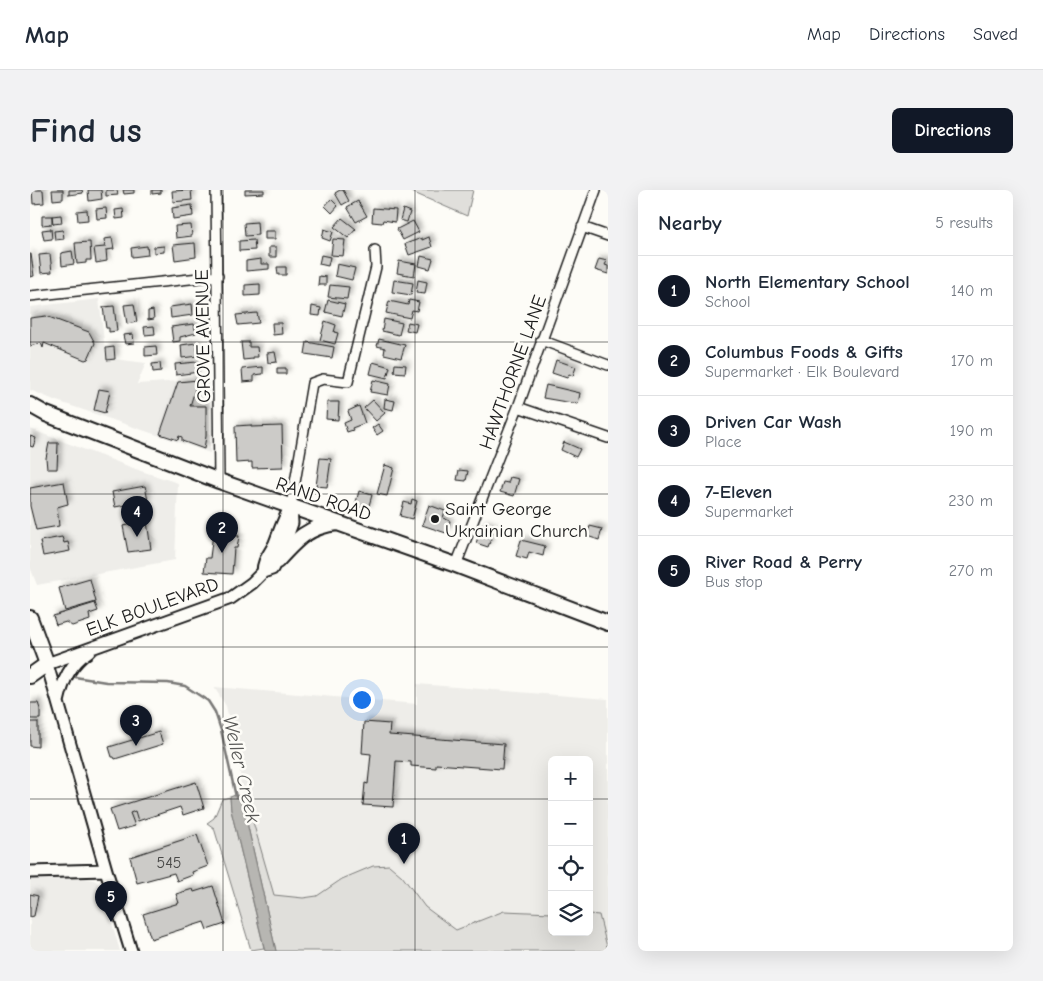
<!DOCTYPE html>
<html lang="en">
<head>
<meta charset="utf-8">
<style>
	:root { --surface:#fff; --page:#f2f2f3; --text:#1f2937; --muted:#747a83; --line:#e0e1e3; --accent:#111827 }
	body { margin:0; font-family:"Comic Neue",sans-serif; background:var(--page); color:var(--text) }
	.controls { position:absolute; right:15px; bottom:15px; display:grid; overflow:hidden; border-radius:8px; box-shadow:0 5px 20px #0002 }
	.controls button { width:45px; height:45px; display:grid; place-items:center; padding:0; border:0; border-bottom:1px solid var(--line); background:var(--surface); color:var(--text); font:25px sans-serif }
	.you { position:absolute; left:331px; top:509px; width:18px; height:18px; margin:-12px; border:4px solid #fff; border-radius:50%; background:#1a73e8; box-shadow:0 0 0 8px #1a73e833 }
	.badge { display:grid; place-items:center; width:32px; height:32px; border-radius:50%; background:var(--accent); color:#fff; font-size:16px; font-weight:700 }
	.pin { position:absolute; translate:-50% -41px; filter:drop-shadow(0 1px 2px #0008) }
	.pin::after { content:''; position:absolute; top:26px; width:18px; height:15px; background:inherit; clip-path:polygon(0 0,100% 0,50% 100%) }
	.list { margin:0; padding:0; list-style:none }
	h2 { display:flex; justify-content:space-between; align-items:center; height:65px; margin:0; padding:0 20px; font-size:21px }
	h2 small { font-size:16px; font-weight:400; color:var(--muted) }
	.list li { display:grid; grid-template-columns:32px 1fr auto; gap:15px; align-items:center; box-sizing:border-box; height:70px; padding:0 20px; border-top:1px solid var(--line) }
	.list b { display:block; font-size:19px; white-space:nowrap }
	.list p { margin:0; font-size:16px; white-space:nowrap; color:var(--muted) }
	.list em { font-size:16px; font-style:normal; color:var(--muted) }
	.icon { flex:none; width:28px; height:28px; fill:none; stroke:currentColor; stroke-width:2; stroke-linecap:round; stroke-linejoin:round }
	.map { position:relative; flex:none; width:578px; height:761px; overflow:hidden; border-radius:8px }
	header { display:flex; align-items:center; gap:30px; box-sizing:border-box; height:70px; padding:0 25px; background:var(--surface); border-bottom:1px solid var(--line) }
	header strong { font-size:24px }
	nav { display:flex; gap:28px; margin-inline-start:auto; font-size:18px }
	.intro { display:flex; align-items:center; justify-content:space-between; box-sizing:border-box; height:120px; padding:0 30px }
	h1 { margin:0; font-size:35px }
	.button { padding:12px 22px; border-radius:8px; background:var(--accent); color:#fff; font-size:18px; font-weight:700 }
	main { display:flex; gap:30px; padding:0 30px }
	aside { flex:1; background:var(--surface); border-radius:8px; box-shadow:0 5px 20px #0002 }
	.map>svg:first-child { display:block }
	.built { fill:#eeede9; fill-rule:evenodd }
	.green { fill:#e0dfdb; stroke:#7e7e7c }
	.water { fill:#b7b6b2; stroke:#797876 }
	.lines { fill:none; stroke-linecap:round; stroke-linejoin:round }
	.stream { stroke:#797876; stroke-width:2.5 }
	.building { fill:#cccbc8; stroke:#1c1c1c; filter:url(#shadow) }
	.street-casing { stroke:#1c1c1c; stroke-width:12 }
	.secondary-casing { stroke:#1c1c1c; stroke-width:15 }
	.primary-casing { stroke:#1c1c1c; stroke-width:18 }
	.street { stroke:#fdfcf7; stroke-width:9 }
	.secondary { stroke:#fdfcf7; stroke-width:11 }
	.primary { stroke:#fdfcf7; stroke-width:14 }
	.grid { fill:none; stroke:#1c1c1c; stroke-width:1; stroke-opacity:0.55 }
	.poi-dot { fill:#1c1c1c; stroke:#fdfcf7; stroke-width:2 }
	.labels { text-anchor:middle; stroke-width:5; stroke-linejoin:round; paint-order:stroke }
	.number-label { font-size:16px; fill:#484847 }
	.street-label { font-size:19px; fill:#1c1c1c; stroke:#fdfcf7 }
	.poi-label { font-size:19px; fill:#1c1c1c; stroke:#fdfcf7; text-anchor:start }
	.water-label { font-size:20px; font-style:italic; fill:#5a5a58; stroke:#fdfcf7 }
</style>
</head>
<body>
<header>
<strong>Map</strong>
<nav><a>Map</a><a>Directions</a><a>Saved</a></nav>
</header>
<div class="intro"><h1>Find us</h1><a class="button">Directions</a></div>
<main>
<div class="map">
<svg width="578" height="761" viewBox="0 0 578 761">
	<defs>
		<filter id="shadow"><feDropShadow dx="3.5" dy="-3.5" stdDeviation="2.5" flood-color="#0004"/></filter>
	</defs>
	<rect width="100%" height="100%" fill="#fdfcf7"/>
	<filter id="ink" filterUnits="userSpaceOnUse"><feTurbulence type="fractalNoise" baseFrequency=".02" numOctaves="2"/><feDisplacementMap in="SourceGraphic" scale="10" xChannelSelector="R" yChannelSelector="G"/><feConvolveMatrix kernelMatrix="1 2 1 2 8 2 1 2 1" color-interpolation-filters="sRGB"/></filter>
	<g filter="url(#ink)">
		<!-- built -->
		<path class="built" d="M69,109L76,168L116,173L107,194L179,189L180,263L24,210L0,200V117Z
			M0,239L111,281L148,293L145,370L7,395L0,377Z
			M387,494L578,509V761H309L245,757L211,606L210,578L196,516L184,497L387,514ZM522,570H559V742H522Z
			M0,686L56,688L66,691L72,699L90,761H0Z"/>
		<!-- green -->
		<path class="green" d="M377,0H443L437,26Z
			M215,604L244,705L273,708L287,706L312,689L343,676L359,675L372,686L395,717L426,740L474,721L522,723V742H559V724L569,725L578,761H246L211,606Z
			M200,607L201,620L234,758L221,760L184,638L177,633L184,628L192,609Z"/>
		<!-- water -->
		<path class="water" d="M205,605L211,606L246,761H235L201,620L200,607Z"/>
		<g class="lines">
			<!-- stream -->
			<path class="stream" d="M45,487L76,492L138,493L155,496L178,511L185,522L191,540L206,607"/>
		</g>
		<!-- building -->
		<path class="building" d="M2,0H13L14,13L3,14Z
			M22,0H33V9L23,10Z
			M39,0H52L53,3L39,5Z
			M58,0H71L72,9L59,11Z
			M76,0H87L88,5L76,6Z
			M93,0H104V3L94,4Z
			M122,0H131V3L122,4Z
			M161,0L162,10L143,12L142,1Z
			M215,0H234V3L215,4Z
			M310,0H313L319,11L312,15L305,3Z
			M301,9L308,16L302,23L295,16Z
			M328,11L337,26L326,32L317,17Z
			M162,15L163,26L143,29L142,18Z
			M76,18L77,28L67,29L66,19Z
			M343,18L366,20L365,32L353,30L352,33L342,32Z
			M93,19L94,28L86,29L85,20Z
			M373,19L380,22L377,32L370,30Z
			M57,20L58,30L48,31L47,21Z
			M31,25L32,33L23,34L22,26Z
			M12,26H22V34L12,35Z
			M312,28L326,39L318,48L304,37Z
			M383,31L389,42L373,50L367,39Z
			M227,32L228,45L215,46L214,33Z
			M161,35L162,46L146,48L145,36Z
			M21,39L22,49L14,50L12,40Z
			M294,39L303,42L300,51L292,48Z
			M33,40L34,49L25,50L24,41Z
			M235,41H245V49H235Z
			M399,47L402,57L379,65L375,54L392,48V50Z
			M82,48L84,59L76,60L77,71L66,73L64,58L75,57L74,49Z
			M303,49L315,50L313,66L301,65Z
			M224,50L225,60L209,61V51Z
			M60,52L61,70H56V73L47,74L45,53Z
			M165,53L166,67L145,70L143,55Z
			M117,56L118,65L102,67L101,58Z
			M134,56V62L124,63V57Z
			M239,57H246V67H239Z
			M42,61L44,74L32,76L31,63Z
			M0,64H1L4,86L0,87Z
			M20,64L22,82L11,83L9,65Z
			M291,65L300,67L298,76L289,74Z
			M391,66L403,69L400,79L389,76Z
			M231,69V74H239V79L216,81V71Z
			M569,69L577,71L575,75L578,76V84L565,80Z
			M369,71L386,74L384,86L367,83Z
			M307,74L325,78L322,90L305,86Z
			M247,77H256V85H248Z
			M289,86L296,87V95H288Z
			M364,90L383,93L381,105L362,102Z
			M388,90L397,92L395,104L386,103Z
			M230,94V105L215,106V95Z
			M300,95L319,97L317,109L298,107Z
			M298,110L315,114L312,126L295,122Z
			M379,110L389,112L387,121L382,120L380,128L356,123L359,111L378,115Z
			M104,114L107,132L97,134L94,115Z
			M162,114L163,125L141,128L140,117Z
			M84,116L87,141L79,142V138H76L73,117Z
			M282,116L291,118L290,126L281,125Z
			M123,120L124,129L118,130V121Z
			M227,123L229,133L208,135L206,125Z
			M16,126L59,142L65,153L58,169L55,170L14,153L13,158L11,153L0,156V128Z
			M354,129L372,133L369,145L352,141Z
			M295,131L306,135L304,142L308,143L305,154L290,150Z
			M378,132L387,134L385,142L376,140Z
			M242,133H251L252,144L243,145Z
			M164,134L166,143L150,147V151L143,152L141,137Z
			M124,136L125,144L115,145L114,137Z
			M103,144L104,153L95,154L93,145Z
			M349,149L375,155L371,168L354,164L355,158L347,156Z
			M211,152H219V157H227L228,167H223V169L213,170Z
			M277,152L304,157L302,168L275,164Z
			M166,153L168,166L152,168L151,155Z
			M126,156L127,165L115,166V157Z
			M84,157L85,169L77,170L76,158Z
			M245,162L247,172L238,173L237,163Z
			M526,170L546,177L543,186L539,184L537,188L522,183Z
			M167,172L169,182L146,185L145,174Z
			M343,172L360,177L357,188L340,184Z
			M130,173L131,181L123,182L122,174Z
			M365,174L376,175L375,183L364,182Z
			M233,177V184L224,185V191L213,192L212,179Z
			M247,178H256V184H247Z
			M168,190L160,216H176V246L174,259L152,251V247L149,246L148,250L130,244L148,192Z
			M343,190L360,194L358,205L340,202Z
			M516,195L550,203L548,214L513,208Z
			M69,199L80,201L75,223L64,220Z
			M355,209L365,211L363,220L354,218Z
			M343,210L355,223L346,231L334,218Z
			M297,212H309L308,230L296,229Z
			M329,216L335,233L322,238L323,240L317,242L314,233L321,230L318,221Z
			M348,234L353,241L347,245L342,238Z
			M221,235V237L252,236L253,277L222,278V272L206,273L205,236Z
			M0,246L6,248L3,257L0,256Z
			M534,252L550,259L546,267L531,260Z
			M19,253H28L27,279H17L16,268Z
			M290,268L301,269L297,297L286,296Z
			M355,275L364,278L357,306L347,304Z
			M429,280L438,281L436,291L427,290Z
			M480,287L489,289L484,306L470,302L473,292L478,293Z
			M34,292L38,314L27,317L29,336L6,340L0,316V298Z
			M115,296L118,311L85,317L82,302Z
			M329,301L342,305L338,319L325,316Z
			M382,309L387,311L382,329L370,326L374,312L381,314Z
			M399,315L415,321L413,328L420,331L416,343L392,335Z
			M117,332L121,359L98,362L93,336Z
			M453,334L465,338L458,357L446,353Z
			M560,336L572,339L569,350L557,346Z
			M183,343L209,346L207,358H204L202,384L174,382L176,368H180Z
			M32,347L34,353L38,352L40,361L13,366L10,351Z
			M491,350L515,356L513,366L499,362L497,369L486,366Z
			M60,389L66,412L35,421L29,398Z
			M65,413L68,421L59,424L60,430L42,436L36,432L26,435L23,426Z
			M0,513H8L10,519V529H0Z
			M0,532H8V557L0,556Z
			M334,532L360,534L359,545L474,554L472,579L406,574V578L381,576V572L366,571L363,617L333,615L335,593L338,594L341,564L332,563Z
			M129,542L133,554L85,569L84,567H82L79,557Z
			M166,592L174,618L153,625L150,617L108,631L105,621L100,623L105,636L87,641L80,619Z
			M167,645L178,676L162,682L163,685L147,691L144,683L107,693L100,667Z
			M183,696L195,734L177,740L174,732L121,749L113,724L149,713L146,704L163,699L164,702Z
			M0,704L8,706L4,726L0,727Z"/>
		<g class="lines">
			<!-- street casing -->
			<g class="street-casing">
				<path id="street" d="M186,0L189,291
					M552,37L578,46
					M0,106L188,86
					M511,150L578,175
					M488,217L578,248
					M261,316L282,193L293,189L318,192L346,77L345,60
					M426,375L488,217L566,0"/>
			</g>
			<!-- secondary casing -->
			<g class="secondary-casing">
				<path id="secondary" d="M233,382C233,370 240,364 245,353C250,340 254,328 261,316
					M28,512C33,490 40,474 59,461
					M0,682L76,680
					M101,761L76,680L17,474L201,408L222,393L233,382L242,379L254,355L262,333L261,316"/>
			</g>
			<!-- primary casing -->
			<g class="primary-casing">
				<path id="primary" d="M0,215L16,224L39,233L189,291L426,375L578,433
					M247,371C266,350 278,336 308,333
					M0,428L17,474
					M0,486L17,474"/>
			</g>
			<!-- street -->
			<use href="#street" class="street"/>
			<!-- secondary -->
			<use href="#secondary" class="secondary"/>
			<!-- primary -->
			<use href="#primary" class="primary"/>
		</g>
	</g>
	<!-- grid -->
	<path class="grid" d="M193,0V761M385,0V761M0,152H578M0,304H578M0,457H578M0,609H522M559,609H578"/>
	<!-- markers -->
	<circle class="poi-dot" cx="405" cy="329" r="5"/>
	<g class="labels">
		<!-- number labels -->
		<g class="number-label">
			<text x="139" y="678">545</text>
		</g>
		<!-- street labels -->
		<g class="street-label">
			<text transform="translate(172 146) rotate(-91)" y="7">GROVE AVENUE</text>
			<text transform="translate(482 182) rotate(-70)" y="7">HAWTHORNE LANE</text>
			<text transform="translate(294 308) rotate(19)" y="7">RAND ROAD</text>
			<text transform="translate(122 416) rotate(-20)" y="7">ELK BOULEVARD</text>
		</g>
		<!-- poi labels -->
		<g class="poi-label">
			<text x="415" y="325">Saint George<tspan x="415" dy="22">Ukrainian Church</tspan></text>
		</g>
		<!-- water labels -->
		<g class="water-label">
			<text transform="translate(212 579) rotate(77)" y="7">Weller Creek</text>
		</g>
	</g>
</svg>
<div class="controls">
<button>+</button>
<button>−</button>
<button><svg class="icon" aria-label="locate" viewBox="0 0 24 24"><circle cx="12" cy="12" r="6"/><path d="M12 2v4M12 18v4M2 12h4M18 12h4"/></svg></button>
<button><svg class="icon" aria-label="layers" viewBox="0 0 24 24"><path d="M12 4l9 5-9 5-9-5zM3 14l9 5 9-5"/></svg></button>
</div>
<div class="you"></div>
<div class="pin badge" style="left:374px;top:674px">1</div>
<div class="pin badge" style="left:192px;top:363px">2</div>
<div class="pin badge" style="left:106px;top:556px">3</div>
<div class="pin badge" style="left:107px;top:347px">4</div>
<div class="pin badge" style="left:81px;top:732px">5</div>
</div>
<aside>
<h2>Nearby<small>5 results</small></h2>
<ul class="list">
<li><span class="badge">1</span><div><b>North Elementary School</b><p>School</p></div><em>140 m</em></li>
<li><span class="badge">2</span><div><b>Columbus Foods &amp; Gifts</b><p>Supermarket · Elk Boulevard</p></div><em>170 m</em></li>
<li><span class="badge">3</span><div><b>Driven Car Wash</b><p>Place</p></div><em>190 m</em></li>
<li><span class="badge">4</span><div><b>7-Eleven</b><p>Supermarket</p></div><em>230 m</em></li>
<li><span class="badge">5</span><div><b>River Road &amp; Perry</b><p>Bus stop</p></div><em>270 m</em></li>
</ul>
</aside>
</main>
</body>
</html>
